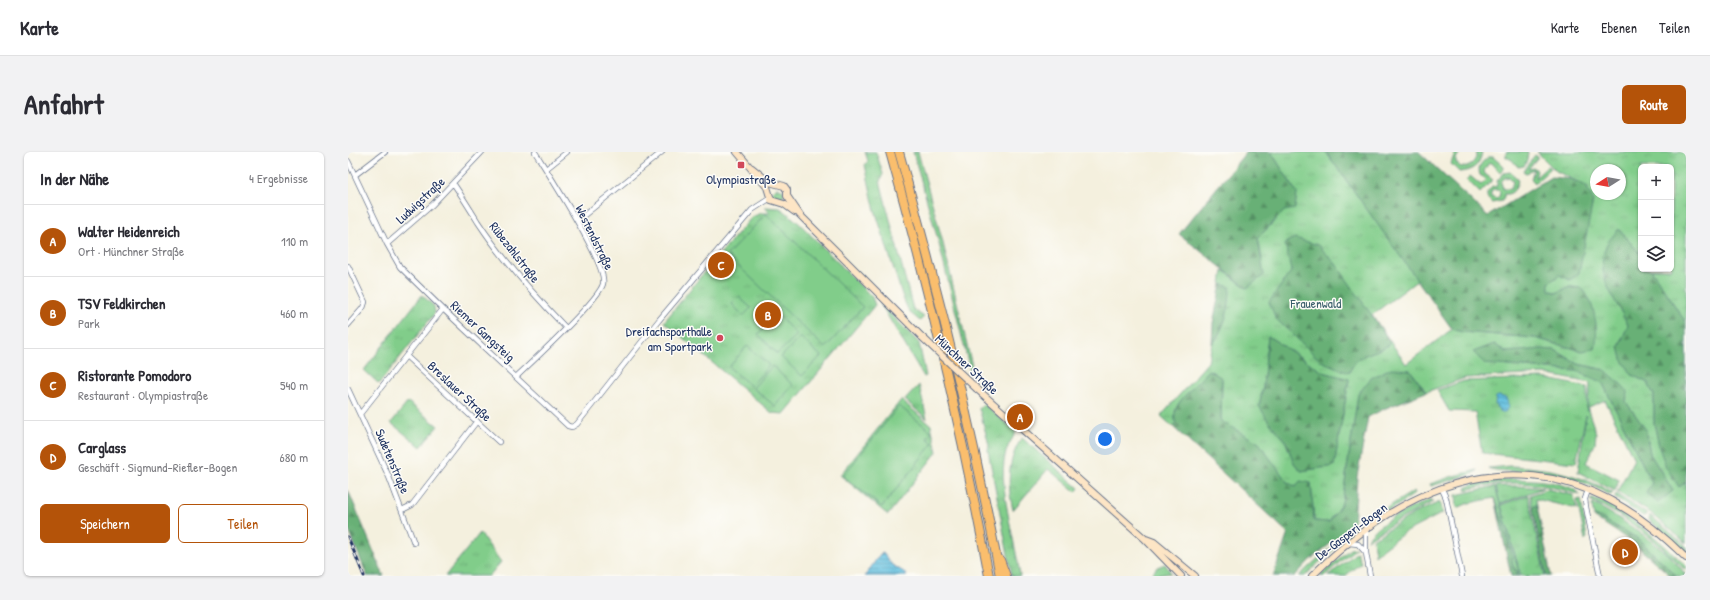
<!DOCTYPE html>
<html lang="de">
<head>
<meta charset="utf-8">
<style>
	:root { --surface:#fff; --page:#f2f2f3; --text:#2b2b33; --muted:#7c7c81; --line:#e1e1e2; --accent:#b45309 }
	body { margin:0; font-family:"Patrick Hand",sans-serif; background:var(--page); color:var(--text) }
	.controls { position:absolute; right:12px; top:12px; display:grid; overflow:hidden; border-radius:6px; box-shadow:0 1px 3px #0004 }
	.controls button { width:36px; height:36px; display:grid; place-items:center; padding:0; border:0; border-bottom:1px solid var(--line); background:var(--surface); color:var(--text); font:20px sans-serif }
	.compass { position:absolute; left:1242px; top:12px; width:36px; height:36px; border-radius:50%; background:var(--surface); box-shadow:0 1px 3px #0004; rotate:259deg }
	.you { position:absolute; left:757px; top:287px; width:14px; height:14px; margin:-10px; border:3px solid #fff; border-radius:50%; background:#1a73e8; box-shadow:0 0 0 6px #1a73e833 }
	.badge { display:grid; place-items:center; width:26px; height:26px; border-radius:50%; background:var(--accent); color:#fff; font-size:13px; font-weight:700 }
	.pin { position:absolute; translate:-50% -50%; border:2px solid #fff; box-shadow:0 1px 4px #0006 }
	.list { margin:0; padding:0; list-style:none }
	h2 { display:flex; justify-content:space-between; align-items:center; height:52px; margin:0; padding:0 16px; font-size:17px }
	h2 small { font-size:13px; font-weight:400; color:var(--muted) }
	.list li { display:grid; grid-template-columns:26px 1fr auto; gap:12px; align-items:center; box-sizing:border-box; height:72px; padding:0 16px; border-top:1px solid var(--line) }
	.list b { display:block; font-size:15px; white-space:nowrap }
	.list p { margin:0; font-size:13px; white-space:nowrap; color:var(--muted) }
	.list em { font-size:13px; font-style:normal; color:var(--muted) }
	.actions { display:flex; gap:8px; padding:12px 16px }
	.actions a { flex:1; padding:9px 0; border:1px solid var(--accent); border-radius:6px; text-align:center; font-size:14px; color:var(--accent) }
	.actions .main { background:var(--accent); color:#fff }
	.icon { flex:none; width:22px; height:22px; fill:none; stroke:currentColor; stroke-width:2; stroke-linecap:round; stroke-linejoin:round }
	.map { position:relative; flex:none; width:1338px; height:424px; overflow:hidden; border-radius:6px }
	header { display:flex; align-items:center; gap:24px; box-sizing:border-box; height:56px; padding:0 20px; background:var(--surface); border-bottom:1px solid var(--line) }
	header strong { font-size:19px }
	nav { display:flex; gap:22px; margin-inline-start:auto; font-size:14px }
	.intro { display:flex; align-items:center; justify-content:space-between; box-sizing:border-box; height:96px; padding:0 24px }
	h1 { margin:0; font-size:28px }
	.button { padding:10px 18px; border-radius:6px; background:var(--accent); color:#fff; font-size:14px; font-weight:700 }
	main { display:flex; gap:24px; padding:0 24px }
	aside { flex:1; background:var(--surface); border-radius:6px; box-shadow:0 1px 3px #0004 }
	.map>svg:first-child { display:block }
	.grass { fill:url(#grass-tufts); stroke:#4e7e74; fill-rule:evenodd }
	.forest { fill:url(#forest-firs); stroke:#42706a }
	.pitch { fill:#81cd8a; stroke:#4e7e74 }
	.water { fill:url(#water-rules); stroke:#3e779e }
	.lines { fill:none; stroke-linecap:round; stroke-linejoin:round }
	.street-casing { stroke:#67738b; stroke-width:6 }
	.secondary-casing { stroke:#67738b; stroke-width:8 }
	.highway-casing { stroke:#67738b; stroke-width:10 }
	.street { stroke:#fff; stroke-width:4.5 }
	.secondary { stroke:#fde5c5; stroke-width:6 }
	.highway { stroke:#fabe6d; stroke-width:8 }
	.rail-casing { stroke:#1b2f5e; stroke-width:3 }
	.rail { stroke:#fdfcf7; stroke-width:1.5; stroke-dasharray:4.5; stroke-linecap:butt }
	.secondary-bridge-casing { stroke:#67738b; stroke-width:8; stroke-linecap:butt }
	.secondary-bridge { stroke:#fde5c5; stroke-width:6 }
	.poi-dot { fill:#d1495b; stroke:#fdfcf7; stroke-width:1.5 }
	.labels { text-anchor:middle; stroke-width:3; stroke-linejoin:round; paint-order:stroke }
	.poi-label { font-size:13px; fill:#1b2f5e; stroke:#fdfcf7 }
	.street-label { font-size:13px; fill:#1b2f5e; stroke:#fdfcf7 }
	.park-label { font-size:13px; fill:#3a5e6b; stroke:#fdfcf7 }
</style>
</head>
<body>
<header>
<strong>Karte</strong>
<nav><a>Karte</a><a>Ebenen</a><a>Teilen</a></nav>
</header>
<div class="intro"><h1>Anfahrt</h1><a class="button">Route</a></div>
<main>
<aside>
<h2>In der Nähe<small>4 Ergebnisse</small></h2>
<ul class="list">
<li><span class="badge">A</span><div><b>Walter Heidenreich</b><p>Ort · Münchner Straße</p></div><em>110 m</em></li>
<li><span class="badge">B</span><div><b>TSV Feldkirchen</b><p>Park</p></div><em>460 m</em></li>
<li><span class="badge">C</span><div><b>Ristorante Pomodoro</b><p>Restaurant · Olympiastraße</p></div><em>540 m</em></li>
<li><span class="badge">D</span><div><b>Carglass</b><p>Geschäft · Sigmund-Riefler-Bogen</p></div><em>680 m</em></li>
</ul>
<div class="actions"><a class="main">Speichern</a><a>Teilen</a></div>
</aside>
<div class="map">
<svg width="1338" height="424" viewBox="0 0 1338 424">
	<defs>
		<pattern id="grass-tufts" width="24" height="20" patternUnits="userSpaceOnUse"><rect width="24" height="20" fill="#81cd8a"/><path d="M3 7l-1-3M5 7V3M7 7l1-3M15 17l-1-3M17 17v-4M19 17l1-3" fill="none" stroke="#6fb07a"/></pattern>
		<pattern id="forest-firs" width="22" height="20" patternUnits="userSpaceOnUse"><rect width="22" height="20" fill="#68b076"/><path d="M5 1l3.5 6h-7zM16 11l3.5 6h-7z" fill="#559064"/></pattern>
		<pattern id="water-rules" width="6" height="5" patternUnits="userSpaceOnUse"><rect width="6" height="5" fill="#61bfdf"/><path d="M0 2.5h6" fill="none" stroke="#4f9cb8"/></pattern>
	</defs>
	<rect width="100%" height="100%" fill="#fdfcf7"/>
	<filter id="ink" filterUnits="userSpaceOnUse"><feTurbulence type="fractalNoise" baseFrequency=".025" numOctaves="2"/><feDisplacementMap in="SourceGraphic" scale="8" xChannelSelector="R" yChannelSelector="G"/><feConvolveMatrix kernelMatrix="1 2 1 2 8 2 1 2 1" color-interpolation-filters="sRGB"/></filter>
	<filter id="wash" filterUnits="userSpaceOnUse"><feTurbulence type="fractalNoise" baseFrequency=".012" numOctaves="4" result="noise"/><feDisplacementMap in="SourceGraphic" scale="16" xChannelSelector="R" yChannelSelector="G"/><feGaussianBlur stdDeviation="0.9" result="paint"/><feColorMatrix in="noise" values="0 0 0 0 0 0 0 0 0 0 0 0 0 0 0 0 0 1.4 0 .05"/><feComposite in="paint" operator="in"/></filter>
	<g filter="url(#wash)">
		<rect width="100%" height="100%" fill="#f4f0de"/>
		<!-- grass -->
		<path class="grass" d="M517,0H528L535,22L532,29L565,157L576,165L572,169L561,160L555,146L526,55L517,13L520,9Z
			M565,0H570L594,87L624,214L628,223L627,225L622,218L590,88Z
			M923,0H978L1070,128L1024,163L1058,212L1104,177L1114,180L1187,186L1219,195L1234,136L1222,135L1208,141L1201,138L1200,131L1211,123L1239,74L1245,48L1238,34L1208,19L1189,0H1338V171L1303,117H1323V15H1293V103L1270,77L1273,159L1280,173L1271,195L1284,223L1300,231L1306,243V271L1312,298L1331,335L1338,330V391L1303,361L1269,340L1286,307L1257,248L1241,255L1240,258L1248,281L1247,292L1238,311L1271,328L1267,339L1230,320L1238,263L1228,311L1134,301L1127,260L1101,259L1089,238L1116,229L1195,226L1239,235V259L1242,231L1196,222L1117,226L1078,240L1062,218L1010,243L994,351L981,370L966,369L963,331L948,335L939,330L911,292L873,269L874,227L862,218C856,224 852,230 847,235C833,248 825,252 828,273L824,274L813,264L860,210L864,192L869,186L878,161L881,135L873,132L875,118L899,136L914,107L910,86L936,59L949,41ZM1248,18H1272V42H1248ZM920,184L975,220L1001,228L986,313L953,319L946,311L937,288L911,254L915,235ZM1146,192L1158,200L1207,198L1230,212L1257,218L1274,233L1278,250L1298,278L1302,302L1325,339L1298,342L1304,331L1254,230L1228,219L1137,212Z
			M1107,0H1112L1108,7V11L1113,15C1123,14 1128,10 1129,0H1134C1132,14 1124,19 1111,20L1103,12Z
			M1158,0H1180L1179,8L1176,14L1170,15L1164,8L1158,5Z
			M1187,3L1190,5L1180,17L1187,16L1189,19L1187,26L1200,14L1203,16L1187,31L1183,27L1186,18L1178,21L1175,19Z
			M1141,5H1145L1155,14V18L1152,21L1143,11L1140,12L1136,19L1137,22L1145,28L1132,41L1119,28L1122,24L1133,33L1138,28L1132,23C1129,15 1134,9 1141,5Z
			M1162,20L1170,27C1169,36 1165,43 1156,42V46L1154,49L1144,51L1139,46V41L1144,35L1149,34V29L1156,21ZM1161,25L1165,29L1163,37H1155L1153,30L1157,26ZM1146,38H1150L1152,40L1151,45L1149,47L1143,45V40Z
			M424 42a6 6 0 1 1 12 0a6 6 0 1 1-12 0Z
			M417,55L432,56L439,61L453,73L524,145L527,153L436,262L424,261L316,170L353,124L404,65L413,61H422Z
			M74,143L86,154L87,161L31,232L16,218Z
			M532,151L571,191L578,224L576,225Z
			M571,233L579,267L557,248Z
			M553,248L583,273L589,300L540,363L492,323Z
			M60,250L90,274L73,295L43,271Z
			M636,252L668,280C665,286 661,291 659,297C647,328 668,390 672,424H664L640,298L641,293L631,256Z
			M674,286L731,336L728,340L700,317L665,358C659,334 659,307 674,286Z
			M1162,314C1199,315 1233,323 1265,341L1262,343C1242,332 1221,324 1198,321C1186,319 1146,320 1140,316Z
			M1129,318L1124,322L1083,334L1082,332L1105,324Z
			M1163,327C1178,327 1224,329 1232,343C1195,331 1156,326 1119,338L1118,336C1128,327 1150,328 1163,327Z
			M1147,334L1172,424H1170L1169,419L1165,416L1163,399L1147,346L1121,351L1109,356L1108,343Z
			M1148,334H1171L1195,336L1152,352Z
			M1199,337L1225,343L1229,357L1188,347L1189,354H1184L1182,343Z
			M1066,339L1067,341C1054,352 1039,359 1025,368C1000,384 978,403 957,424H951C986,390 1024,364 1066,339Z
			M1268,342L1299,362L1295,364L1267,346Z
			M1180,343L1197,424H1173L1153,353Z
			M1083,347L1085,350L1051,368L1019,388C1029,370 1065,355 1083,347Z
			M1233,347L1239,386L1237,388L1229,348Z
			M1245,347C1265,347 1323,398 1338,414V419C1311,390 1278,364 1242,348Z
			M1092,350L1095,361L1056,381L1027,403L1025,387L1065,362Z
			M1245,352C1268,362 1327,402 1338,424H1329L1289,386L1247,363L1246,365L1244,354Z
			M1302,363L1338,394V400L1301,368Z
			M132,381L153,410L141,424H97Z
			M1008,396L976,424H971L1002,397Z
			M1009,400L1013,411L997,424H980Z
			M817,412L823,421L803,424L809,415Z"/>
		<!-- forest -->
		<path class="forest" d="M898,0H923L949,41L947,57L936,59L910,86L916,123L899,136L831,82Z
			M978,0H1071L1140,64L1203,25L1223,27L1238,34L1245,48L1231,121L1222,128L1211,123L1201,131V138L1208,141L1222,135L1234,136C1247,151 1251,178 1247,197L1234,199L1187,186L1114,180L1104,177Z
			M1271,77L1293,103V117H1303L1338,171V330L1331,335L1318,315L1312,298L1306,271V243L1300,231L1284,223L1274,207L1271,195L1280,173C1268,148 1246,123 1258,94C1260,88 1267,82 1271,77Z
			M947,86L970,93L988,112L1041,188V193C1022,204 1011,199 1001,221L973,209L928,167L921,150L944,118L937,93L940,89Z
			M873,132L882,135C882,155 877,177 864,192L865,171Z
			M920,184L975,220L1001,227L986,314L953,319L946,311L937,288L921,270L911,254L915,235Z
			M1146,192L1158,200L1193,197L1207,198L1230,212L1257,218L1274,233L1279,240L1278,250L1298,278L1302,302L1325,339L1310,351L1298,341L1304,331L1254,230L1228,219L1137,212L1125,200Z
			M1043,216L1062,218L1078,240L1038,256L1020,265L1009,325L1006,373L962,408L947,424H925L940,381L824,274L828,273C827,269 826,264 827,260C828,249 853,228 861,218L874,226L873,269L911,291L939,330L948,335L952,329L963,331L966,369L981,370L994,351L1010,242L1023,226Z
			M0,338L36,424H19L0,376Z
			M1147,346L1163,399L1165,416L1169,419L1170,424H1163Z
			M1184,354H1189L1203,424H1198Z
			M1247,363L1289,386L1329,424H1323L1284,390L1246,365Z"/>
		<!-- pitch -->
		<path class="pitch" d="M418,62L515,155L477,196L379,103Z
			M391,145L403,156L395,164L384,152Z
			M430,163L449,183L429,202L410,182Z
			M452,185L473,204L454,224L433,205Z
			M399,194L421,213L403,234L381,215Z
			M424,214L445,233L427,254L405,236Z
			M551,254L584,280L579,286L585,291L534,355L495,324Z"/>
		<!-- water -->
		<path class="water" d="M1151,244L1158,246L1161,255L1157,260H1153L1147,253L1148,245Z
			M535,401L544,413L556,420L559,424H517L532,402Z"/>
	</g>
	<g filter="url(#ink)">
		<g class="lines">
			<!-- street casing -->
			<g class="street-casing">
				<path id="street" d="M0,9L39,92L52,115L95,157L220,274L224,275L229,272L311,168L404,58L421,47
					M198,17L219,0
					M7,23L37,0
					M105,31C114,44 122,57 130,70C155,108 186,143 218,176
					M229,69L314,0
					M39,92L84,53L134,0
					M0,114L17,150L15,156L0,173
					M58,204L151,290
					M168,225C184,210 251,147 255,132C260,113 200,21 187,0
					M0,237L41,325L66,391
					M12,262L95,157
					M1094,337L1098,346L1114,424
					M1240,338L1237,347L1238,355L1252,424
					M54,358L64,353L129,269
					M1018,378V401L1022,424
					M1001,391L1010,392L1018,401"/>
			</g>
			<!-- secondary casing -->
			<g class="secondary-casing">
				<path id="secondary" d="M389,0L419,35L423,48L436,52L447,60
					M404,16L421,30L436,34L439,38V44L452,63L574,185
					M629,237L796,386L833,424
					M798,387L806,390L847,424
					M964,424C1082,306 1214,281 1338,406"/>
			</g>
			<!-- highway casing -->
			<g class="highway-casing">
				<path id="highway" d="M542,0C582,140 614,281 641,424
					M551,0C591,140 625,281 652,424
					M652,408L658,424"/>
			</g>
			<!-- street -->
			<use href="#street" class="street"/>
			<!-- secondary -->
			<use href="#secondary" class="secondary"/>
			<!-- highway -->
			<use href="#highway" class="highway"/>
			<!-- rail casing -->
			<g class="rail-casing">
				<path id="rail" d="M0,385L16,424"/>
			</g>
			<!-- rail -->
			<use href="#rail" class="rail"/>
			<!-- secondary-bridge casing -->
			<g class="secondary-bridge-casing">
				<path id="secondary-bridge" d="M574,185L629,237"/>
			</g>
			<!-- secondary-bridge -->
			<use href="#secondary-bridge" class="secondary-bridge"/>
		</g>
	</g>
	<!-- markers -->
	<g class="poi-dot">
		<rect x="389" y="9" width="8" height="8" rx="2"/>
		<circle cx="372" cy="186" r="4"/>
	</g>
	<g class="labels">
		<!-- poi labels -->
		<g class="poi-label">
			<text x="393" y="32">Olympiastraße</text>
			<text x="364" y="184" text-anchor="end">Dreifachsporthalle<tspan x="364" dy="15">am Sportpark</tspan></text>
		</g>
		<!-- street labels -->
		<g class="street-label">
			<text transform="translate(72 48) rotate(-43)" y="5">Ludwigstraße</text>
			<text transform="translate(247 85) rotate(64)" y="5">Westendstraße</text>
			<text transform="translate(167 100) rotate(52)" y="5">Rübezahlstraße</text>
			<text transform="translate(135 179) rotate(43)" y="5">Riemer Gangsteig</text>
			<text transform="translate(619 212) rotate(43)" y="5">Münchner Straße</text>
			<text transform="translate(112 239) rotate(43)" y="5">Breslauer Straße</text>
			<text transform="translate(45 309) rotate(67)" y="5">Sudetenstraße</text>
			<text transform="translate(1003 379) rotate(-37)" y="5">De-Gasperi-Bogen</text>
		</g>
		<!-- park labels -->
		<g class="park-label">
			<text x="968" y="156">Frauenwald</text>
		</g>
	</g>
</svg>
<div class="controls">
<button>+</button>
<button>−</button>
<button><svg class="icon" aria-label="layers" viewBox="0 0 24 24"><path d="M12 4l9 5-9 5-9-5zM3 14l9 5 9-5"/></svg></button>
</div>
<svg class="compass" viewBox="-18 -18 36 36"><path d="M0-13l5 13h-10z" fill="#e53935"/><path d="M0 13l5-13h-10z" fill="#7c7c81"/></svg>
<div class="you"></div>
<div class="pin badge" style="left:672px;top:265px">A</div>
<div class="pin badge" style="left:420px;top:163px">B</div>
<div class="pin badge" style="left:373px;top:113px">C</div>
<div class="pin badge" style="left:1277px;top:400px">D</div>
</div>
</main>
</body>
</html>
